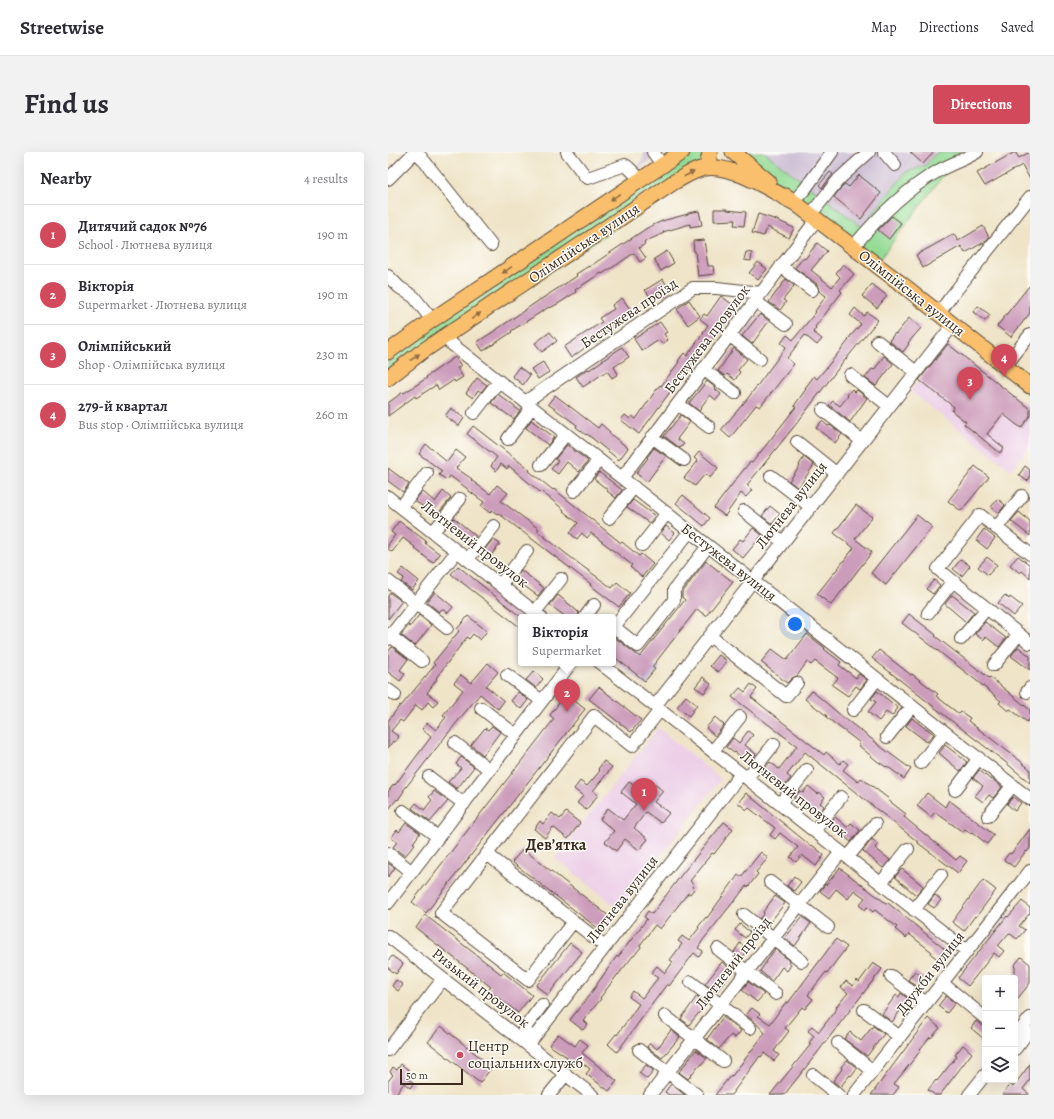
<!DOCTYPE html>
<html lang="en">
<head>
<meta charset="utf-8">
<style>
	:root { --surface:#fff; --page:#f2f2f3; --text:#2b2b33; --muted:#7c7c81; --line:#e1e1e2; --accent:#d1495b }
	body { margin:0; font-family:Alegreya,serif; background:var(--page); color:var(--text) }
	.controls { position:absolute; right:12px; bottom:12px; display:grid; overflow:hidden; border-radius:4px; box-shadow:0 4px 16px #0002 }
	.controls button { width:36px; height:36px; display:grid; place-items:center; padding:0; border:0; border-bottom:1px solid var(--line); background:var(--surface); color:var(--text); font:20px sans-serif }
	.scale { position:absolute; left:12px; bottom:10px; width:63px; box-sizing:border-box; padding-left:4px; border:2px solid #3b2a1e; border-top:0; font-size:11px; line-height:14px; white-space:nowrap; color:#3b2a1e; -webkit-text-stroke:3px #fdfcf7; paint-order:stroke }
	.you { position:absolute; left:407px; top:472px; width:14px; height:14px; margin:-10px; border:3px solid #fff; border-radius:50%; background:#1a73e8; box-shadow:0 0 0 6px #1a73e833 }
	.badge { display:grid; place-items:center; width:26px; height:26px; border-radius:50%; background:var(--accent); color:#fff; font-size:13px; font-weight:700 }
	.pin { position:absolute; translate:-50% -33px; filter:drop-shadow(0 1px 2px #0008) }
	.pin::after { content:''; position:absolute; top:21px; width:14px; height:12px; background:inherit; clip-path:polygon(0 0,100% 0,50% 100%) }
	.popup { position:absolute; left:130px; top:462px; width:98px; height:52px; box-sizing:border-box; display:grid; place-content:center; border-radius:4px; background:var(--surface); filter:drop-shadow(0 1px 3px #0005); font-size:13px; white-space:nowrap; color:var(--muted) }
	.popup b { font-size:15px; color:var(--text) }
	.popup::after { content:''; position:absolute; left:50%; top:100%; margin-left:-8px; border:8px solid transparent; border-top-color:var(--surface) }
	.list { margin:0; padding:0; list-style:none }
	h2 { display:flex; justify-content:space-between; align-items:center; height:52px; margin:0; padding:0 16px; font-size:17px }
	h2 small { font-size:13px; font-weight:400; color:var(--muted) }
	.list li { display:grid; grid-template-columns:26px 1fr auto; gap:12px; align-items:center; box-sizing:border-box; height:60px; padding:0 16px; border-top:1px solid var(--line) }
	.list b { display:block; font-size:15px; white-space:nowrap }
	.list p { margin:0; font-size:13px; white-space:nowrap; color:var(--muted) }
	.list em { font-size:13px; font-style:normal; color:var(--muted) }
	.icon { flex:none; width:22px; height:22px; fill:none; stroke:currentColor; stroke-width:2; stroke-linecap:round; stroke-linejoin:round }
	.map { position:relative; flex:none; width:642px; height:943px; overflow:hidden; border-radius:4px }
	header { display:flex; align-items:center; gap:24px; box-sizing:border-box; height:56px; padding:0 20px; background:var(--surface); border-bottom:1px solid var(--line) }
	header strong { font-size:19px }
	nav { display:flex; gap:22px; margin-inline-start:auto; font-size:14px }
	.intro { display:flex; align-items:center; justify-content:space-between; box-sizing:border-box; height:96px; padding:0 24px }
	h1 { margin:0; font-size:28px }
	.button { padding:10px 18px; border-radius:4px; background:var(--accent); color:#fff; font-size:14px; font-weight:700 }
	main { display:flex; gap:24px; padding:0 24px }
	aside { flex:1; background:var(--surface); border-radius:4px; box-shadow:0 4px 16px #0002 }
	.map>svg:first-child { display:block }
	.built { fill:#edd0e8 }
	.industrial { fill:#ccbed4 }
	.green { fill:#94dc96; stroke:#68835a }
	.building { fill:#cc9cbb }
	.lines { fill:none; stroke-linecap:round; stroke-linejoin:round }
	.minor-casing { stroke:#564638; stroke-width:14 }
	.major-casing { stroke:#564638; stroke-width:17 }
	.minor { stroke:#fff; stroke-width:12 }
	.major { stroke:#f9bf6d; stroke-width:15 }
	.oneway { fill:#906d42 }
	.poi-dot { fill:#d1495b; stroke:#fdfcf7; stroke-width:1.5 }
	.labels { text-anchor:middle; stroke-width:3; stroke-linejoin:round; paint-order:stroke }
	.street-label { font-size:15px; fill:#3b2a1e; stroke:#fdfcf7 }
	.poi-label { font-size:15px; fill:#3b2a1e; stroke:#fdfcf7; text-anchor:start }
	.neighbourhood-label { font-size:16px; font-weight:bold; fill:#3b2a1e; stroke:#fdfcf7 }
</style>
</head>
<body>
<header>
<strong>Streetwise</strong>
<nav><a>Map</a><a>Directions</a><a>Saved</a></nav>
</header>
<div class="intro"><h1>Find us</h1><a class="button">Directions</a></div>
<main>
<aside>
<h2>Nearby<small>4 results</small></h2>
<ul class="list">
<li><span class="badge">1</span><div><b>Дитячий садок №76</b><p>School · Лютнева вулиця</p></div><em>190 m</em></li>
<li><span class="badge">2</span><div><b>Вікторія</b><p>Supermarket · Лютнева вулиця</p></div><em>190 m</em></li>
<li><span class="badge">3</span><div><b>Олімпійський</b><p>Shop · Олімпійська вулиця</p></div><em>230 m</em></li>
<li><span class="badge">4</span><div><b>279-й квартал</b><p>Bus stop · Олімпійська вулиця</p></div><em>260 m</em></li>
</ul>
</aside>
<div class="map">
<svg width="642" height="943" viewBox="0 0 642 943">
	<rect width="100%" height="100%" fill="#fdfcf7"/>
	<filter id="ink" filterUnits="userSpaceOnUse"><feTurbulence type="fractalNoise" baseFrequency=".025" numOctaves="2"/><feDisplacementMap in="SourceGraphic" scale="8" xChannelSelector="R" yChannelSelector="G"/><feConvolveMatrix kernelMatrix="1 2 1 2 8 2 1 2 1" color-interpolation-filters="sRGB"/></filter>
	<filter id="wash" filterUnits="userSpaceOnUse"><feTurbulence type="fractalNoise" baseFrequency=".012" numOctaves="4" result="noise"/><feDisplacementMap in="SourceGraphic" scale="16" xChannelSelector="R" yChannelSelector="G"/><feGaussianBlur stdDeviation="0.9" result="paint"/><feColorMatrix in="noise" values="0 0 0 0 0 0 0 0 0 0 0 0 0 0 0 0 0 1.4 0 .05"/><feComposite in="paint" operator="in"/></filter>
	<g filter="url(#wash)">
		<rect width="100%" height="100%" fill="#efe4c8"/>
		<!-- built -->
		<path class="built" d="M559,191L642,256V294L623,318L522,239Z
			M270,576L333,627L231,757L167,706Z"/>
		<!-- industrial -->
		<path class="industrial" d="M255,0H275L242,22L251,13L256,3Z
			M376,0H551L547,2L537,14L518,20L474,75Z
			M226,480L272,516L258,534L225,508V482Z"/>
		<!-- green -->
		<path class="green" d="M294,0H322L319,16L0,226V200Z
			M345,0H376L474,75L518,20L537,14L547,2L551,0H573L488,112Z"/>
		<g id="blocks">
			<!-- building -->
			<path class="building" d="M522,0H546L535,12Z
				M627,0L631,6L642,0V27L634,13L597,34L589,21Z
				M442,20L445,22L434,36L431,33Z
				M471,23L493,41L473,67L446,45L456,32H457L461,35Z
				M326,57H339V58L358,60L356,74L346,73L347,68L326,69Z
				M311,59L314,73L302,75V72L275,80L276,81L256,90L257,92L251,96L258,106L252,110L246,101L230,112L214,122L213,121L187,138L188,140L173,150L162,156L161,155L123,179L124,180L106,192L95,199L89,190L105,180L150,149L189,124L188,122L201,114V115L259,76L274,69L300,62V61Z
				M370,62L389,68L406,76L401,86L379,75L376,84L364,81Z
				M504,64L513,71L501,87L490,78Z
				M595,74L601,85L598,89L577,101L573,94L535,116L528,103L566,82L570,89Z
				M316,88L320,114H325L326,122L310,124L307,99H306L305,89Z
				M429,91L439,99L423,118L444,135L452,125L448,121L455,112L466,122L452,138L454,140L427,175L428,176L425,180L434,187L429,193L417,183L399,206L406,212L372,255L368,253L342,286L333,278L360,246L398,195L393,191L399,183L405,188L428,160L427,159L438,144L431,139V135L429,132L407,116L415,106L417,107Z
				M279,99L286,111L273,119L266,107Z
				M358,100L364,101L363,109L356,108Z
				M370,110L379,117L370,128L361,121Z
				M275,127L283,140L277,144L274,139L263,146L257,138Z
				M398,127L406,134L395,148L398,150L392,158L381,150Z
				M484,132L499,144L489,156L474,144Z
				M642,133V161L623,185L609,174Z
				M333,144L348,155L326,187L324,186L312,203L311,202L290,233L288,232L251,282L233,268L237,263L242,267L244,264L248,267L266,241L272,233L273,234L291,210L290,209L296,201L299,204L316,180H315L320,173L312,167L316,162L319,164Z
				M234,146L245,161L183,206L176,195L214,170L211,166L226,157L224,153Z
				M301,148L312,164L300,173L289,157Z
				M590,154L602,163L597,169L585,160Z
				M467,156L476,164L479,160L490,168L449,218L409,271L359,333L364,338L358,345L353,341L337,364L326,356L349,326L362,310L364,311L408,255L406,254L418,237L417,236L426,224L429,227L461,188L460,187L473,172L462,163Z
				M372,162L381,169L364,192L354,184Z
				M521,166L533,176L520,191L521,192L515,200L501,189L507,181L508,182Z
				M272,170L279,180L276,182L280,188L274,192L271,188L254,199L246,187Z
				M162,180L169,189L154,200L147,191Z
				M560,192L642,257V264L633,276L615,262L599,282L616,296L612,301L576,272L578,270L564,259L566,255L531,228Z
				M234,195L241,205L226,215L230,222L224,226L219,219L195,235L188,225L200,217L201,218Z
				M346,196L359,207L350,218L352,220L347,228L339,222L337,224L330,219Z
				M496,204L505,212L488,234L477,226L484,217L486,218Z
				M67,205L73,214L69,216L75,225L67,230L66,228L51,238L48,233L28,246L27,244L0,264V251L15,240L16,241L39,226L38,225Z
				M155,210L161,220L150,227L143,217Z
				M131,215L142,223L135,233L124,224Z
				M89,226L99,233L93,240L90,238L85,246L78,241Z
				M319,229L328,236L327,237L333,242L328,248L322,243L313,255L314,256L311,259L301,251Z
				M464,237L467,240L469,238L479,246L462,270L441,253L445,249L452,254L460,244L459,243Z
				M110,242L132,259L126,267L103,251Z
				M167,243L210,276L213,272L222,280L221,281L240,296L231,308L199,282L198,283L188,275L189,273L160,252Z
				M63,256L76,266L71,274L57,264Z
				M293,263L302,270L289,287L296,292L292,296L276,284Z
				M143,268L166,285L160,293L138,276Z
				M434,269L440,274L442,273L454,282L447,291L428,276Z
				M85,274L142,318L141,319L165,338L166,337L233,391L234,390L251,404L253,402L265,412L254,425L242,415L244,413L203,381L199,386L194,381L189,387L182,381L190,371L175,359L176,358L153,339L152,340L121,314L119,317L113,312L108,319L103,314L109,305L79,282Z
				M38,292L59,310L68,298L77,305L68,316L84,327L83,328L102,342L109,333L120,341L113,349L151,377L149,379L190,411L224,436L229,430L242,441L231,455L202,433L203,432L110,361L109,362L104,358L102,361L93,354L96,350L81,339V338L62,324L59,328L51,323L54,319L31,302Z
				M179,293L200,309L191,320L179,310L170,322L163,317L170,309L167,307Z
				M266,296L278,304L259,330L248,321L260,306L259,305Z
				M311,300L330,316L322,326L317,322L307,334L296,326L310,309L306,306Z
				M416,305L426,313L410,336L401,329L412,314L411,313Z
				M587,314L601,325L573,359L560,349Z
				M637,314L642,318V326L639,329L631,323Z
				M0,316L21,332L15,340L0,329Z
				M211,320L234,338L228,346L219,339L220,338L206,327Z
				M34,339L47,350L55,339L63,346L48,364L27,349Z
				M295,343L322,366L316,374L288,351Z
				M610,347L617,353L611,361L603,355Z
				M245,348L267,364L261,371L239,355Z
				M468,353L484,365L467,387L484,400L443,453L429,442L466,396L446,381Z
				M382,354L392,362L384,372L374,364Z
				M631,360L642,369V384L623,369Z
				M529,363L544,375L498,433L483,421Z
				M66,366L88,384L83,391L60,374Z
				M11,369L38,389L37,391L52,402L45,411L26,396L27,395L15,386L4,400L0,397V393L7,383L3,380Z
				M278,374L287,381L281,388L273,381Z
				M365,376L374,383L355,406L344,397L352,387L355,389Z
				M596,377L607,386L599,397L588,388Z
				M105,387L112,392L101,406L94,401Z
				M630,404L642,413V426L634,419L632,421L622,413Z
				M599,405L609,413L600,423L590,415Z
				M573,407L582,414L574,424L565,417Z
				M318,409L345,430L318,464L309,457L264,515L267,517L257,529L225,504V484L252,505L297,448L294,445V441Z
				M70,414L133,465V476L63,422Z
				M15,416L31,429L24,438L13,430L16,426L10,422Z
				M133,418L156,436L150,444L127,427Z
				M546,428L552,433L545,442L538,437Z
				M47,440L65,455L60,461L54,457L51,460L39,450Z
				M2,441L14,449L0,467V444Z
				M170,443L187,457L191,461L190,465H178L162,453Z
				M564,443L586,460L578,470L557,452Z
				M617,443L621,447L622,445L634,454L626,464L610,451Z
				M521,462L548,483L547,484L601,526L602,525L642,558V566L639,570L622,557L620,559L611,551L613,549L589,529L514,471Z
				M31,463L43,473L27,494L13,483L21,473L22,475Z
				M80,464L99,479L92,488L85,482L81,487L79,485L48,526L49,527L39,541L50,549L45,555L40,550L34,558L28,553L15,570L12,568L3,579L11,585L7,590L5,589L0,596V569L12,553L13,554L47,513L45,511L71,479L69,477Z
				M597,470L618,486L611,495L598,485L595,488L587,482Z
				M419,482L437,496L436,497L453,510L451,513L468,526L471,522L479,528L472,537L468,534L460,544L444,533L450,526L427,509L423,513L419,510L409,524L404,526L399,531L373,510L384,497L399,508Z
				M4,495L20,507L12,518L17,522L12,529L0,520V500Z
				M630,495L642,504V518L623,504Z
				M491,498L523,523L524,522L550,542L548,544L571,562L573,560L582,566L580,569L635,611H634L642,617V631L616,609L574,577L484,506Z
				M331,503L339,509L330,520L322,514Z
				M100,511L110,520L98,534L116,549L110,557L92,542L57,585L15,639H16L10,648L9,647L0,658V640L6,632L7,633L43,585L34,577L39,571L48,578L58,565L55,563L75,538L66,531L73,523L83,531Z
				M146,519L155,527L148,536L138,528Z
				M315,525L323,532L316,541L307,535Z
				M363,532L369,537L363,545L378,557L436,603L438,600L452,612L455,608L460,612L455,618L470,630L473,626L488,637L501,647L500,648L518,662L516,665L568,708L572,704L579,709L570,721L530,691V690L417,600L399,623L403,626L394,637L373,620L382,610L391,617L409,594L344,545L352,536L357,540Z
				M211,535L253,568L243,580L201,547Z
				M424,539L456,566L489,591V592L523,617L516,627L499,614L498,615L489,609L470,593L472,591L438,565L439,564L417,547Z
				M489,539L510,556L504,564L498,560L491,569L480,560L488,550L483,547Z
				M130,540L140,548L133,557L123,549Z
				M178,542L197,557L38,761L24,750L166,567L162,563Z
				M298,544L309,553L301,564L289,555Z
				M327,565L336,573L327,584L318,576Z
				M524,566L538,577V576L546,582L539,590L518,574Z
				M104,574L112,580L95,603L83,593L97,576L100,578Z
				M360,579L365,583L357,593L368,602L361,611L347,600L346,601L338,595L345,586L351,591Z
				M557,593L579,610L572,619L551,601Z
				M73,605L86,615L69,637L60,630L73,616L68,612Z
				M216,609L224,615L205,639L210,643L198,658L189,651L195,644L186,637L192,629L199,634L212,619L210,617Z
				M591,618L603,628L604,627L614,635L605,646L601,643L595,650L587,644L595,634L585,626Z
				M241,630L256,641L264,630L275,639L266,650L281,661L273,671L258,660L246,676L260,687L251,698L237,687L228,699L217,690L226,679L212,667L220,656L235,668L248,652L233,640Z
				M420,634L430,642L431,640L437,645L432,651L436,654L428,664L406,646L412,639L415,641Z
				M46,639L60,649L42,670L24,656L28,651L36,658L44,648L41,645Z
				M358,641L423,694L424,693L436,703L428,714L414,703L408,710L402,705L410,695L392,681L387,687L382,683L387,676L361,656L359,658L350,651Z
				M539,641L557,655L561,648L606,683L599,692L584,680L583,681L577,677L575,680L547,660L543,665L529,654Z
				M625,645L633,651L627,659L619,652Z
				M178,660L192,671L180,687L165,675L157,686L146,677L152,669L155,672L164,661L172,667Z
				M447,665L459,675L463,671L472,678L463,690L448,678L447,679L440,674Z
				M336,670L345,677L326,702L324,701L302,729L306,732L304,735L306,737L302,742L300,741L272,777L267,773L252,793L253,795L246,804H245L230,823V822L212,846L213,847L195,869L200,872L195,878L182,868L209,833V832L229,804L230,805L259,767L256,765L260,759L264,762L294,722Z
				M18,671L32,681L25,691L27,692L17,704L5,695L9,690L3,686L9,678L11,680Z
				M642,677V696L639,700L638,699L626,715L616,708L621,701L623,702Z
				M484,687L490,692L487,696L502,708L495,716L475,699Z
				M135,697L222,765L212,778L124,710Z
				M373,700L380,706L368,720L370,722L360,735L358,734L346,750V749L315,788L310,796L315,799L311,805L306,801L281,834L279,832L229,900L220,892L228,882L229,883L251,852L241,845L245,839L254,846L270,826L263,821L269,814L277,821L285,810L282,808L294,792L290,789L294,784L301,789L311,776L310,775L318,765L319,766L350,723L353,725Z
				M0,711L7,716L0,725Z
				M452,716L482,739L499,752L500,751L560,800L552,809L543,802L544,800L521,782L518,786L507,777L509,775L487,758L485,760L479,755L477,758L471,753L477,746L466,738L460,747L448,737L441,746L432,739L437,732L438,733Z
				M514,717L535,734L528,743L507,725Z
				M406,724L413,730L406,739L399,734Z
				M595,728L608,738L588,765L587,764L576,779L564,770Z
				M547,743L553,748L546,756L540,752Z
				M387,744L397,751L380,773L372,766L376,761L375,760Z
				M634,749L642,756V761L631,774L637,778L629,787L621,781L610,794L616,799L611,805L606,801L580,834L570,826L619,764L620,765Z
				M37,763L113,822L115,820L144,843L130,861L100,838L103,835L28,776Z
				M414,765L423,771L407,794L397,786Z
				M352,772L362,780L357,786L347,778Z
				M448,787L459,795L439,821L438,820L420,843L425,847L417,857L414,855L397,876L401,879L386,899L391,903L386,909L376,901L373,905L372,904L343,943H327L343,923L344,924L377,881L367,870L358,863L364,856L372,862L370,864L382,872L398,850L400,851Z
				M182,791L194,800L160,843L148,834Z
				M352,791L360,797L354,806L346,800Z
				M387,797L402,809L401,811L403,813L399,819L394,815L384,829L372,819Z
				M4,804L15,812L8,822L0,816V809Z
				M633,805L642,812V831L627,850V815L626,814Z
				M334,810L345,819L328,840L317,832Z
				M485,811L494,817L426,905L396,943H382L423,892L421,891L426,884L420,879L424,874L431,880L449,856L448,855L460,841L453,835L458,829L465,834L469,828L471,830Z
				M527,819L537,827L530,835L520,828Z
				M8,828L15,833L10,839L4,834Z
				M360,830L376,842L369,850L354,838Z
				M513,841L522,848L516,855H515L504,870L494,862L508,843L511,845Z
				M309,844L318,852L301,873L293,867Z
				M558,844L567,851L559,861L550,854Z
				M335,865L353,879L347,886L343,883L331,897L319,887Z
				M540,866L552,876L543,886L542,885L532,897L533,898L506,932L511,935L505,943H483Z
				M588,869L597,876V888L583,876Z
				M53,874L104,915L92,931L40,890Z
				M485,874L496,882L479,904L456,887L462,880L473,889Z
				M283,878L292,885L274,906L259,895L262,891L269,897Z
				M170,882L187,894L192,887L200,893L194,901L229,929L221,939L198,922L202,917L190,907L186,912L178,906L179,905L161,893Z
				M575,893L584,901L552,943H547L540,938L548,928L549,929L569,904L567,903Z
				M308,898L319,906L311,915L310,914L300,927L291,920Z
				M459,908L469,916L463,924L462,923L452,935L445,929L454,917L453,915Z
				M13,912L22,919L18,925L26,931L22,936L16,931L7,943H0V929L5,923L2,920L5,915L9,918Z
				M642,912V928L635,937L642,943H614L622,932L625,935Z
				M258,913L266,919L259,927L251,921Z
				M283,932L297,943H281L277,940Z"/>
		</g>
	</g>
	<g filter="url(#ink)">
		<use href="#blocks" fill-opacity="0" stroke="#564638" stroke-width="1"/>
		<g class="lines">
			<!-- minor casing -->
			<g class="minor-casing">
				<path id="minor" d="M29,0L103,93
					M179,0L198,25L200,26L237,13L240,15L253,28
					M265,0L274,13
					M496,0L507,13
					M0,27L27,0
					M405,50L417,37L444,0
					M423,62L451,27L481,0
					M466,94C490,65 517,38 550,19C562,12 578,7 589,0
					M393,114L424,138
					M0,124L11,135L26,145L44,168
					M367,149L398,172
					M551,161L562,146L642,45
					M341,183L372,207
					M56,186L642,647
					M489,189L528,220
					M617,214L642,183
					M315,217L347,241
					M462,223L501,254
					M137,250L305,136H329L373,141
					M290,252L321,275
					M435,258L474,289
					M86,261L111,229
					M264,285L296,308
					M120,287L144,255
					M409,290L449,322
					M153,313L178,282
					M383,324L423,355
					M234,326L429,67
					M186,339L211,308
					M0,345L153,465
					M13,355L39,321
					M356,359L395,390
					M221,366L246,335
					M608,376L634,344
					M45,380L72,347
					M254,393L279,361
					M642,402L592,363L550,417L642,491
					M80,407L106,374
					M0,429L59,476
					M112,433L139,399
					M147,460L173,427
					M540,461L565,429
					M197,465L206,453
					M226,475L250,494L286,448V438L320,394
					M225,476L302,379
					M0,482L34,509
					M322,484L398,544L409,531
					M0,487L69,399
					M573,487L599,456
					M212,511L579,799
					M606,513L631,482
					M119,523L154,549
					M0,538L7,543
					M639,540L642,536
					M267,554L565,173
					M93,556L128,583
					M465,558L489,527
					M499,585L524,554
					M67,591L102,618
					M325,599L352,565
					M533,611L557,580
					M41,625L76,652
					M359,626L386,592
					M567,638L591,606
					M392,652L419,618
					M15,659L50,685
					M600,664L625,633
					M426,679L453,645
					M0,701L24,720
					M99,702L217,794
					M460,705L487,672
					M382,730L440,775
					M493,731L520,697
					M0,751L183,511
					M526,758L553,723
					M356,763L414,809
					M185,770L140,828L53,761L206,564L244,594L272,558
					M0,784L204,943
					M330,797L388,842
					M503,824L538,851
					M303,830L362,876
					M554,831L597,866
					M476,858L512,885
					M277,864L335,909
					M627,885L642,866
					M144,887L136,877L154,853
					M450,891L485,919
					M140,893L353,622
					M627,897L640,880
					M0,898L55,827
					M251,898L309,943
					M425,923L450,943
					M161,943L178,922
					M262,943L453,700
					M466,943L642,719
					M581,943L597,923"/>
			</g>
			<!-- major casing -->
			<g class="major-casing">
				<path id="major" d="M345,0L381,30
					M319,16L322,0
					M398,44L520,137L642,234
					M0,200L44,168L294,0
					M0,226L32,201L286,30C296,25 305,18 317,16C342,11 383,38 405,50"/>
			</g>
			<!-- minor -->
			<use href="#minor" class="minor"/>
			<!-- major -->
			<use href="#major" class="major"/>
		</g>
		<!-- one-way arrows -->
		<defs><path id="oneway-solid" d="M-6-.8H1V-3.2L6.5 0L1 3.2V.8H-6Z"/></defs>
		<g class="oneway">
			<use href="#oneway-solid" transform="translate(301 22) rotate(-28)"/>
			<use href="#oneway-solid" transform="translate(227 45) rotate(146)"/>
			<use href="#oneway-solid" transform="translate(119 118) rotate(146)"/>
			<use href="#oneway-solid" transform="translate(88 164) rotate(-34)"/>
			<use href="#oneway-solid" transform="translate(27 205) rotate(-36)"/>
		</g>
	</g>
	<!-- markers -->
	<circle class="poi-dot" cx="72" cy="903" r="4"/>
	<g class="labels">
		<!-- street labels -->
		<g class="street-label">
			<text transform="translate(196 91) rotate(-34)" y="5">Олімпійська вулиця</text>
			<text transform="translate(524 141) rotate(38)" y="5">Олімпійська вулиця</text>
			<text transform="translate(241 161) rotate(-34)" y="5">Бестужева проїзд</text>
			<text transform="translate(319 187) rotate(-53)" y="5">Бестужева провулок</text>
			<text transform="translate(403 353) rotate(-52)" y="5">Лютнева вулиця</text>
			<text transform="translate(87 392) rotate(38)" y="5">Лютневий провулок</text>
			<text transform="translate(341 410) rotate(38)" y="5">Бестужева вулиця</text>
			<text transform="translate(406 642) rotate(38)" y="5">Лютневий провулок</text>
			<text transform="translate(234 747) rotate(-52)" y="5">Лютнева вулиця</text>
			<text transform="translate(345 811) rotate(-52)" y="5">Лютневий проїзд</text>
			<text transform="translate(542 821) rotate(-52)" y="5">Дружби вулиця</text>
			<text transform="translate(93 836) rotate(38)" y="5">Ризький провулок</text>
		</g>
		<!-- poi labels -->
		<g class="poi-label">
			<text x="80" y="899">Центр<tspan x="80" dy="17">соціальних служб</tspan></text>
		</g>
		<!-- neighbourhood labels -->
		<g class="neighbourhood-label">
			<text x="168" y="698">Дев’ятка</text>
		</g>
	</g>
</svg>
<div class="controls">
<button>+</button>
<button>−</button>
<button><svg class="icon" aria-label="layers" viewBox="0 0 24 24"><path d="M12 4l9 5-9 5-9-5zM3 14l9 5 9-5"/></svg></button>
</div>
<div class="scale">50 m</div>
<div class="you"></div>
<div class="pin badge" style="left:256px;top:659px">1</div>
<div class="pin badge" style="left:179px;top:560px">2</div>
<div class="popup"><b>Вікторія</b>Supermarket</div>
<div class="pin badge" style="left:582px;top:248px">3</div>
<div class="pin badge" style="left:616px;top:225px">4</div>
</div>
</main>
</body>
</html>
